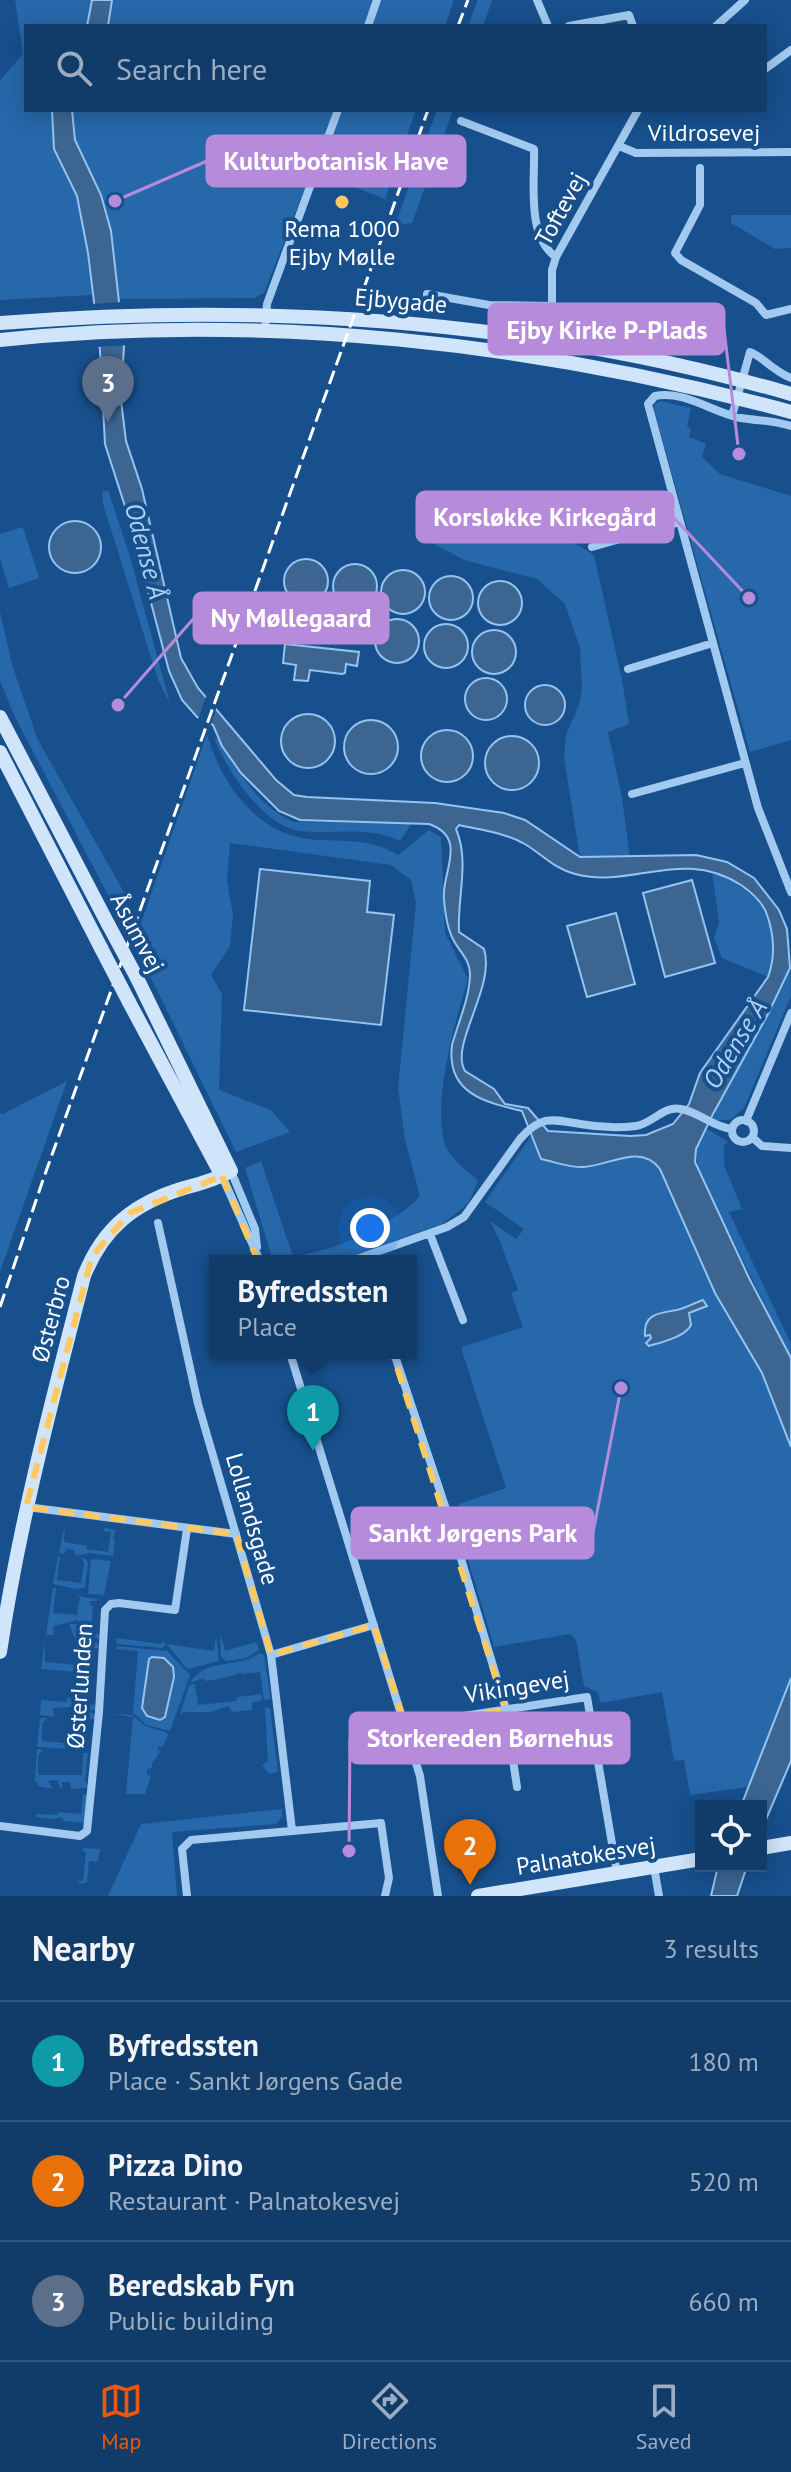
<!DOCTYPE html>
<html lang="en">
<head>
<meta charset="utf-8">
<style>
	:root { --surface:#113c6a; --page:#1a4370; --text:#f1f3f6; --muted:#9cadc1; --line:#30567e; --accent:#ea580c }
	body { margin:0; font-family:"PT Sans",sans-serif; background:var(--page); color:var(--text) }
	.controls { position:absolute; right:24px; bottom:24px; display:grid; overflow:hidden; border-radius:0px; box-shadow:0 4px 20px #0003 }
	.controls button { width:72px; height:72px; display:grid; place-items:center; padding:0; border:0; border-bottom:2px solid var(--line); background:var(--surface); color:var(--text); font:40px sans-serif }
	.you { position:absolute; left:370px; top:1228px; width:28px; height:28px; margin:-20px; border:6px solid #fff; border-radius:50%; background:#1a73e8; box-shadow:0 0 0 12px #1a73e833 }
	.badge { display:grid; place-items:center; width:52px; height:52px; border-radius:50%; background:var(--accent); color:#fff; font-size:26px; font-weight:700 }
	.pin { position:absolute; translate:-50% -66px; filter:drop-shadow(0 2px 4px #0008) }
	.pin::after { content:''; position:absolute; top:42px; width:28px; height:24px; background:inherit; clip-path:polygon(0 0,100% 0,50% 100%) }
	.popup { position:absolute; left:209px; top:1255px; width:208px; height:104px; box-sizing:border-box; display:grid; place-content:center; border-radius:0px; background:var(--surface); filter:drop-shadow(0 2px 6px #0005); font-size:26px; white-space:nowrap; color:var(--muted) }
	.popup b { font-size:30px; color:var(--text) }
	.popup::after { content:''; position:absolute; left:50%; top:100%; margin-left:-16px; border:16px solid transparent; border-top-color:var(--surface) }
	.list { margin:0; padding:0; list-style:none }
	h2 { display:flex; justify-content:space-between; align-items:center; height:104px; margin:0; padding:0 32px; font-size:34px }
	h2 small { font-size:26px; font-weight:400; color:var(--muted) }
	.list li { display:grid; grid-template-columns:52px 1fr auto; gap:24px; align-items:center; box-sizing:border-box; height:120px; padding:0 32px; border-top:2px solid var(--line) }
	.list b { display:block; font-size:30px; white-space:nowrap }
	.list p { margin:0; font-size:26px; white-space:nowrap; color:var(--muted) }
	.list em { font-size:26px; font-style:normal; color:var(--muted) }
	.icon { flex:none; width:44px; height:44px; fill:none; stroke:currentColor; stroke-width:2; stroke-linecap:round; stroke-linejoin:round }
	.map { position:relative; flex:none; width:791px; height:1896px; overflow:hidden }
	.search { position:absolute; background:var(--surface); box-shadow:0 4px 20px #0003; left:24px; right:24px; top:24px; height:88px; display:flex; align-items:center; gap:20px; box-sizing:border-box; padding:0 28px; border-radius:0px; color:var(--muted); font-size:30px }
	.sheet { height:464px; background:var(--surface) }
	nav { display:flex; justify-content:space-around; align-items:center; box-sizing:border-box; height:112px; border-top:2px solid var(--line); background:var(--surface); font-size:22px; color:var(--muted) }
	nav a { display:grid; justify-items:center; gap:4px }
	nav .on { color:var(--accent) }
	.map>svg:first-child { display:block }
	.green { fill:#2668aa }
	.water { fill:#3c6591; stroke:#94c4f2; stroke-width:2; fill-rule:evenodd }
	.pier { fill:#17508d }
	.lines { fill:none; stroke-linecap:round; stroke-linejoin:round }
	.street { stroke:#a2c9ef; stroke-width:8 }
	.secondary { stroke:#d0e4fa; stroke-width:14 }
	.rail { stroke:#fff; stroke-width:3; stroke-dasharray:14 6; stroke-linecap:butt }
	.secondary-bridge { stroke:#d0e4fa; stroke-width:14 }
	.marked { fill:none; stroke:#ffc960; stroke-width:6; stroke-dasharray:16 10; stroke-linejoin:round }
	.poi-dot { fill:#ffc960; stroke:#17508d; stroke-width:3 }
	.labels { text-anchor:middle; stroke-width:8; stroke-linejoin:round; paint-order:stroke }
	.street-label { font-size:24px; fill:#fff; stroke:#17508d }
	.poi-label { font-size:24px; fill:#fff; stroke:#17508d }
	.water-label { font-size:26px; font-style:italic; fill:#aed2f6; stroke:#17508d }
	.leader { fill:none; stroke:#b68bdc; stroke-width:3 }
	.callout-dot { fill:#b68bdc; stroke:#17508d; stroke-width:3 }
	.callout { fill:#b68bdc; stroke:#b68bdc; stroke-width:3 }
	.callout-label { font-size:26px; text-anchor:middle; font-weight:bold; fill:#fff }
</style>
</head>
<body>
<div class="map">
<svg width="791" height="1896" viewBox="0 0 791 1896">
	<rect width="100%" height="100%" fill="#17508d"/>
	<!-- green -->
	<path class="green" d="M15,0H92L87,26H26V110H52L57,157L80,205L93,295L0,300V81L23,54Z
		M112,0H454L445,26H108Z
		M478,0H492L483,26H468Z
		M72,110H416L385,199L312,170L264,293L254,298L118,299L107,213L75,140Z
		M437,110H453L412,223L395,225Z
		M731,215H791V248L775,249L731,223Z
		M660,401L691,408L687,427L691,428L689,437L706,444L702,457L720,474L791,496V740L750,752L654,410L655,404Z
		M108,490L128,550L170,703L158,680L103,504L102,492Z
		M430,505L568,520L576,544L594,555L622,680L629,724L608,732L622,798L630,857H580L564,758L566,735L579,705L582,689L580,648L565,604L537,579L464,560L436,545L427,532Z
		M23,527L39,578L9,588L0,559V534Z
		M0,612L13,668L38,740L126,896L118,914L15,717L0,681Z
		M207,734C219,779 253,829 302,838C338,844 365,835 398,855L429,830L441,837L445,933L468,979C455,1022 432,1100 445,1145C449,1157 469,1172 478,1181L468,1204L442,1224L337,1261H273L245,1168L261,1161L293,1257C339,1248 387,1230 420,1196L405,1140L398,1088L416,903L411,880L391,865L230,843L227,881L233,915L230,946L211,975L222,994L219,1090L271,1110L290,1132L236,1152L134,943Z
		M214,737L219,740C237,771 260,808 294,822L412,823L400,841C367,825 335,835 301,831C264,827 225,769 214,737Z
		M712,871C760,892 787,923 768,977L722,958L714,938L719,923Z
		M790,968L791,996L744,1108L730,1120H713L718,1105L767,1016Z
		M67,1081L0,1272V1113L3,1114Z
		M706,1128L728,1142L724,1145V1165L742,1209L729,1212L791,1344V1358L698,1169L696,1149Z
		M532,1135L541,1159C555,1162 570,1168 584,1167C611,1165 640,1143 660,1169L715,1293L762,1373L791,1447V1678L748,1787L690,1795L684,1760L674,1761L662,1692L601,1703L597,1692L584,1686L576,1640L570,1634L494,1647L458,1526L462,1524L459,1504L506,1488L462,1351V1347L523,1327L511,1293L518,1290L499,1239L490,1221L516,1239L524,1229L485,1202Z
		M65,1524L64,1542L87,1546V1549L108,1552L111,1532L104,1531V1528L116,1530L113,1539L115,1540L113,1556L89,1553L76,1556L74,1550L67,1549L64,1554L59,1553Z
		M58,1556H60L57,1580L81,1583L84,1565L82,1557L88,1562L85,1587L77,1589L53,1584Z
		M91,1559L111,1561L104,1595L88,1594Z
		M53,1588H56L53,1613L77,1615L80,1597L71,1590L82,1597L98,1599L97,1601H90V1605L93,1606L91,1633L100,1635V1638L75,1639L69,1624H80L77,1620L54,1626L53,1635H46Z
		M220,1633L225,1651L256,1642L259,1650L246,1658L226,1661L221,1656Z
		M216,1635L219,1661L187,1669L167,1644L214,1651Z
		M116,1638L161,1644L164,1641L165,1645L163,1648L117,1644Z
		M45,1641V1662L79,1665L82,1645L79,1641L97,1642L99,1648H92L91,1666H87L90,1673L41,1669Z
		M117,1646L167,1651L190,1675L170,1731L147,1725L133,1713L138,1651L117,1649Z
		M260,1653L264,1655L271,1699L264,1700L260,1672L241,1674V1672C231,1677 219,1679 205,1681L204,1678L190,1683C206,1656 238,1670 260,1653Z
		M87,1676H90L88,1704L95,1705L96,1709L80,1714L71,1707L53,1708L54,1717L40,1715L41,1700L66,1702L67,1698L87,1699Z
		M195,1684L198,1705L236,1701L237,1697L261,1694L262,1700L252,1703V1710L232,1712L228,1706L211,1712H184L180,1715L189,1685Z
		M265,1707L270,1708L278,1772L269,1774L262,1765L268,1761Z
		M90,1712L96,1715L95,1719H87L84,1745H81L80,1750L77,1746H72L71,1749L37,1747L40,1718H47L42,1723V1741L75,1744L76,1719Z
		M112,1714L132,1715L145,1726L166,1732L168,1735L163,1746L157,1747L160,1752L152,1763V1768L147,1769V1775L151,1776L145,1794H126L133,1717Z
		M37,1749L43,1750L38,1756V1775H82L83,1753H88L85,1780L89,1788L71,1789L70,1782H62V1788H60L57,1780L48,1781L53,1789L38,1786V1782H35Z
		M83,1794L88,1795L85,1823L64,1821L61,1817L54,1819L36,1817L37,1814L57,1815L58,1812L81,1814Z
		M282,1809V1817L276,1824L172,1832L177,1896H108L141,1824Z
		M83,1848L100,1849L98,1862L89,1861L87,1882L82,1884L77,1881H83L86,1852L83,1851Z"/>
	<!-- water -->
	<path class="water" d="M92,0H112L108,26H87Z
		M52,110H72L75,140L101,195L111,231L124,346L121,400L126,441L142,489L181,658L198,688L276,780L294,795L307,797L435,803L504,813L525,820L580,857L696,855L727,862L754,878L779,910L787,929L790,968L767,1016L713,1114L696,1149L695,1162L749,1278L791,1358V1447L762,1373L715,1293L660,1169C641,1143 611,1165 584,1167C570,1168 555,1162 541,1159L522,1111C484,1102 446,1093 452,1045C458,1023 470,997 470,974C470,960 460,952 454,941C447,929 445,912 444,899C441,873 469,838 429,824L300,820L279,811L241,773L222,746L213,725L197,717L182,700L169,671L129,519L105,444L100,351L88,253L77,196L54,149ZM459,825C481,830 502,832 523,843C541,853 554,869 575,874C632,889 682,847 741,885C751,892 761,901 766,912C774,933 776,955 768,977L700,1073L689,1104L673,1124L646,1135L630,1136L548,1131L528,1108L505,1104L494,1089L465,1071C449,1045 496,987 484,949L459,932C457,897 470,862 456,829Z
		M49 547a26 26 0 1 1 52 0a26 26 0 1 1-52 0Z
		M284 581a22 22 0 1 1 44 0a22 22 0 1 1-44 0Z
		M333 586a22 22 0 1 1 44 0a22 22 0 1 1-44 0Z
		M381 592a22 22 0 1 1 44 0a22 22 0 1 1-44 0Z
		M429 598a22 22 0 1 1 44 0a22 22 0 1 1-44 0Z
		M478 603a22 22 0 1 1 44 0a22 22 0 1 1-44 0Z
		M375 641a22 22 0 1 1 44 0a22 22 0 1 1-44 0Z
		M424 646a22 22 0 1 1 44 0a22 22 0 1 1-44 0Z
		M472 652a22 22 0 1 1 44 0a22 22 0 1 1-44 0Z
		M285,644L359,652L357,666L346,664L345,673L342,674L310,670L308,681L294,680L296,665L283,663Z
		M465 699a21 21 0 1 1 42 0a21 21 0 1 1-42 0Z
		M525 705a20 20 0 1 1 40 0a20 20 0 1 1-40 0Z
		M281 741a27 27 0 1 1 54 0a27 27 0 1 1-54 0Z
		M344 747a27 27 0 1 1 54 0a27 27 0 1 1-54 0Z
		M421 756a26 26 0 1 1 52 0a26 26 0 1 1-52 0Z
		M485 763a27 27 0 1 1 54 0a27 27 0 1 1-54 0Z
		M260,869L370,881L367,912L394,915L381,1025L244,1010Z
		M692,880L715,963L665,977L643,893Z
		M616,913L635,984L587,997L567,926Z
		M703,1300L707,1306L689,1313L691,1325C685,1337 662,1342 649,1346L646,1343L651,1338L650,1335L645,1336C643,1313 660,1313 677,1310C686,1308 694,1303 703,1300Z
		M152,1657L164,1658L173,1667L174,1677L165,1717L160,1720L147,1716L142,1708L149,1659Z
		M791,1678V1761L761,1831V1806H741Z
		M718,1866H747L737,1896H711Z"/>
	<!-- pier -->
	<path class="pier" d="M122,302L128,345L96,347L90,304Z
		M207,694L218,703L209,730L197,722Z"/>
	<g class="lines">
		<!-- street -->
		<path class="street" d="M537,0L548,26
			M368,26L377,0
			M569,26L629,15L633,26
			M716,26L745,0
			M765,69L791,50
			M461,121L534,149C535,182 526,236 556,257
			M619,146L636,153L791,152
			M700,168V205L675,253L681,260L756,303L766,315L791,309
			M427,294L489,305L552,306V270L556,257L638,110
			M265,332L267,304L338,110
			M732,416L750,352C762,356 773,371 791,378
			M791,426C772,420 759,421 741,418C713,413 685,390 655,396L648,404L758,808L791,892
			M592,547L680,522
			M628,669L713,643
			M632,794L745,763
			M732 1131a11 11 0 1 1 22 0a11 11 0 1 1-22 0Z
			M746,1121L791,1013
			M752,1137L762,1146L791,1148
			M231,1171L255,1229L257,1247
			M222,1176L260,1261
			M158,1223L198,1404L271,1655L292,1830
			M430,1234L463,1320
			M351,1261L447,1227L464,1217L520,1139C541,1115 552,1119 580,1124C597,1127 619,1128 636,1126C652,1124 664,1105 681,1109C699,1112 713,1127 732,1129
			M290,1353L420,1776L438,1896
			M394,1353L448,1515L505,1706L517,1787
			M27,1507L236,1534
			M271,1655L374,1625
			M405,1725L587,1697L617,1873
			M0,1826L80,1836L87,1831L99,1712L105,1610L111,1604L119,1603L175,1610L187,1529
			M654,1867L659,1896
			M187,1896L182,1849L191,1840L381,1823L389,1878L385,1896"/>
		<!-- secondary -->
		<path class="secondary" d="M0,323C265,302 535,320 791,394
			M0,340C264,312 536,343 791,412
			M0,717L108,924
			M0,752L101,948
			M129,1002L222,1176
			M0,1652C19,1524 52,1401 84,1276C103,1228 134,1203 184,1188C200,1184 217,1179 231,1171L137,978
			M761,1848L791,1843
			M478,1896L701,1859"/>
		<!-- rail -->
		<path class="rail" d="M458,26L468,0
			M0,1307L44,1177L428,110"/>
		<!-- secondary-bridge -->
		<path class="secondary-bridge" d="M108,924L137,978
			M101,948L129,1002"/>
	</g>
	<!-- marked area -->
	<path class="marked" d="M222,1176L270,1290L362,1257L506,1710L405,1725L374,1625L271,1655L236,1534L26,1507L92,1256L130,1213Z"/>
	<!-- markers -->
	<circle class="poi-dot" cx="342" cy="202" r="8"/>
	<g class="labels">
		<!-- street labels -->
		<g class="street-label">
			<text x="704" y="141">Vildrosevej</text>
			<text transform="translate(561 209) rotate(-61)" y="8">Toftevej</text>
			<text transform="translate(401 301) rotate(5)" y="8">Ejbygade</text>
			<text transform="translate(137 933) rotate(62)" y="8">Åsumvej</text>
			<text transform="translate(51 1319) rotate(-75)" y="8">Østerbro</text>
			<text transform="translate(252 1519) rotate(74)" y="8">Lollandsgade</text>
			<text transform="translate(80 1686) rotate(-86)" y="8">Østerlunden</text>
			<text transform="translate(517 1687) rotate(-9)" y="8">Vikingevej</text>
			<text transform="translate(586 1856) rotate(-9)" y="8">Palnatokesvej</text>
		</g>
		<!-- poi labels -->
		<g class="poi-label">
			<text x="342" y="237">Rema 1000<tspan x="342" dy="28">Ejby Mølle</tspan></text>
		</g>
		<!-- water labels -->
		<g class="water-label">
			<text transform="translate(146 551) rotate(75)" y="9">Odense Å</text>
			<text transform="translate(735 1044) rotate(-59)" y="9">Odense Å</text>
		</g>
	</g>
	<!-- callouts -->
	<path class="leader" d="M115 201L207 161M739 454L724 329M749 598L673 517M118 705L194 618M621 1388L593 1533M349 1851L350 1738"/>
	<g class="callout-dot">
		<circle cx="115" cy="201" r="8"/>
		<circle cx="739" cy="454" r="8"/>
		<circle cx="749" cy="598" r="8"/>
		<circle cx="118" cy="705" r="8"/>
		<circle cx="621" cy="1388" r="8"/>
		<circle cx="349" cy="1851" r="8"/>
	</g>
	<g class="callout">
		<rect x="207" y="136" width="258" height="50" rx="8"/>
		<rect x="489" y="304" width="235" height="50" rx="8"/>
		<rect x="417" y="492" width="256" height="50" rx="8"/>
		<rect x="194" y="593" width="194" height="50" rx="8"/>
		<rect x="352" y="1508" width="241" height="50" rx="8"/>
		<rect x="350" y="1713" width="279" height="50" rx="8"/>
	</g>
	<g class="callout-label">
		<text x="336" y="170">Kulturbotanisk Have</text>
		<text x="607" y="339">Ejby Kirke P-Plads</text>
		<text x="545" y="526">Korsløkke Kirkegård</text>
		<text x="291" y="627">Ny Møllegaard</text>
		<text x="473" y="1542">Sankt Jørgens Park</text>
		<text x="490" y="1747">Storkereden Børnehus</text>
	</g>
</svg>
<div class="controls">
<button><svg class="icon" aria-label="locate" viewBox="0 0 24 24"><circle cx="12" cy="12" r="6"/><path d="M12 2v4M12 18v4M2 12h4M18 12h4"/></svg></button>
</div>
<div class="you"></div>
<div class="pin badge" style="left:313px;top:1451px;background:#0f9aa8">1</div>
<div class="popup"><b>Byfredssten</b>Place</div>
<div class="pin badge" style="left:470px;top:1885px;background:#e8710a">2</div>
<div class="pin badge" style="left:108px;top:422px;background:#5c6f8a">3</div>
<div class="search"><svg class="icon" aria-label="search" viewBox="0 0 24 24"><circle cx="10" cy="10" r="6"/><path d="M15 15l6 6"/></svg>Search here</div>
</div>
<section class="sheet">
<h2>Nearby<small>3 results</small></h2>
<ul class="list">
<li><span class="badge" style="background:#0f9aa8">1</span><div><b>Byfredssten</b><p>Place · Sankt Jørgens Gade</p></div><em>180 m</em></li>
<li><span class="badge" style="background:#e8710a">2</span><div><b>Pizza Dino</b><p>Restaurant · Palnatokesvej</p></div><em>520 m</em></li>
<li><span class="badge" style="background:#5c6f8a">3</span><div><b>Beredskab Fyn</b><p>Public building</p></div><em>660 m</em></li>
</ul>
</section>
<nav>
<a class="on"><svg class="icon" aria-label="map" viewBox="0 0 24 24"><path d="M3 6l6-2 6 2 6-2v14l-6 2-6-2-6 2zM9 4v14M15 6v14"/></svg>Map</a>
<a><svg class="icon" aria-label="directions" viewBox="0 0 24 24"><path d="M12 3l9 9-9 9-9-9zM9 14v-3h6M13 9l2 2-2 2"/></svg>Directions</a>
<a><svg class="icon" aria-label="saved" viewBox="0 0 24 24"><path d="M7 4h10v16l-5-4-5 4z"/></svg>Saved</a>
</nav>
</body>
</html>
